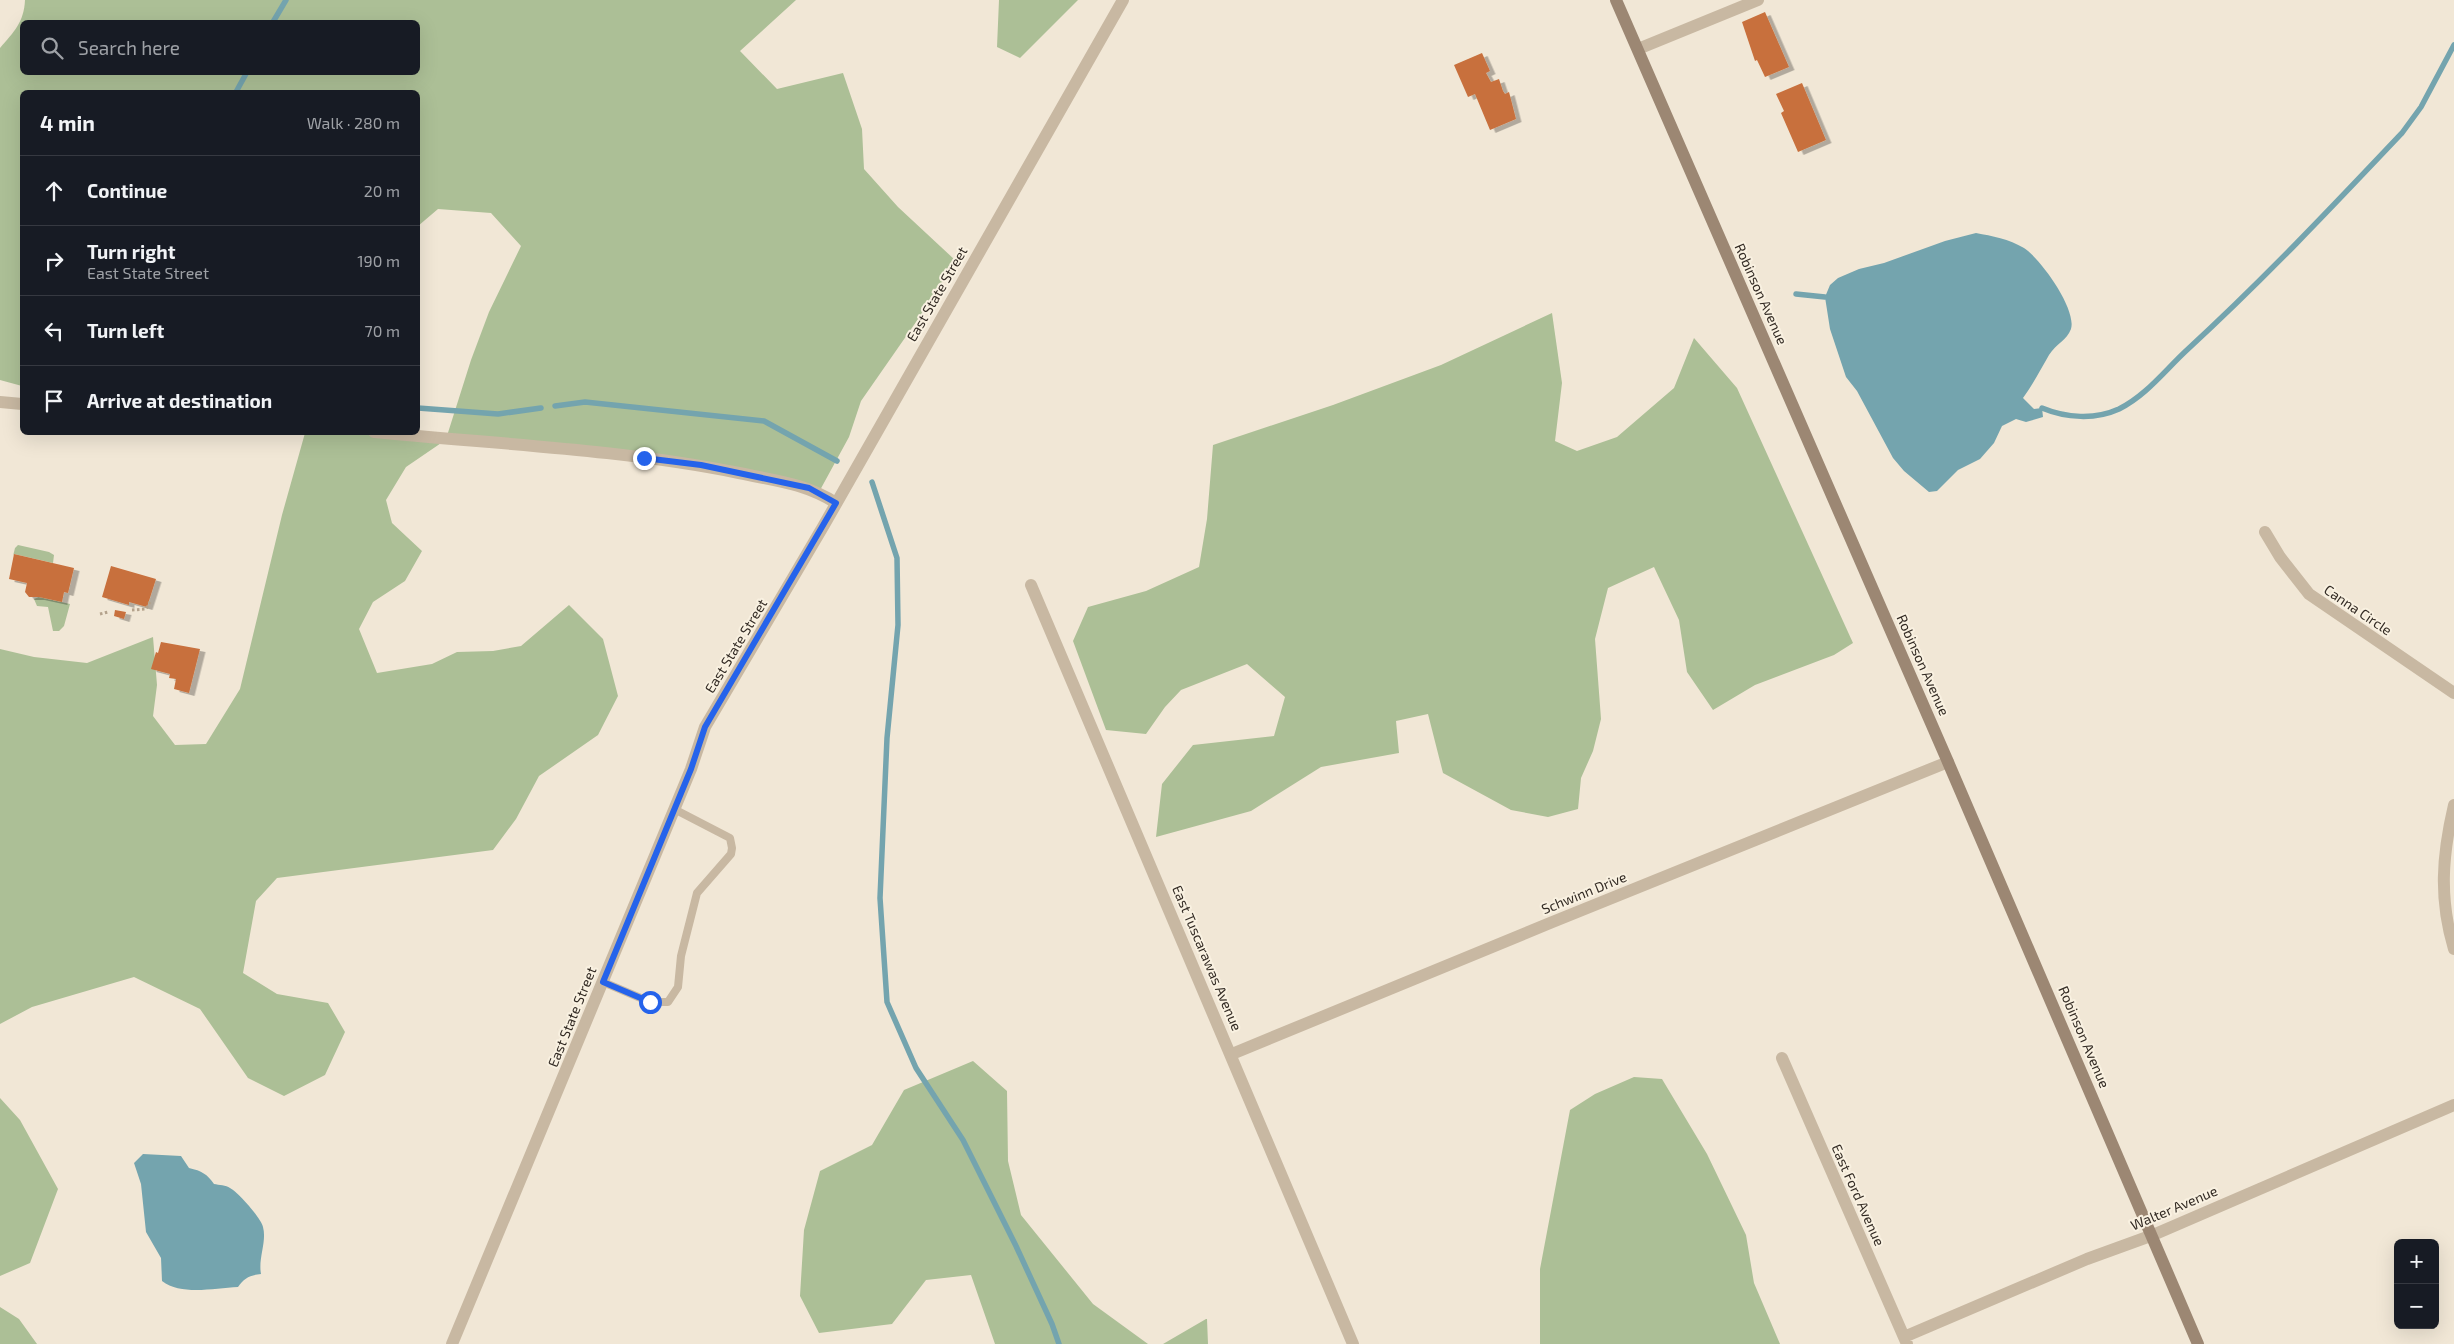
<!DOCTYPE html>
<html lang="en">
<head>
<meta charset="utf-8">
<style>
	:root { --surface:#171b24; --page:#242831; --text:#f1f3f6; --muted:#9ea1a6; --line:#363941 }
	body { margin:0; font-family:"Exo 2",sans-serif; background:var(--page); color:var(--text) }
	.controls { position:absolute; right:15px; bottom:15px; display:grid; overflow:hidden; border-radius:8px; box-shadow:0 5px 20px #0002 }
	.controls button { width:45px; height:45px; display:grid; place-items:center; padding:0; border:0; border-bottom:1px solid var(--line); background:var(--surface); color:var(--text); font:25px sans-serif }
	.stop { position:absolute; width:15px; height:15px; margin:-11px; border:4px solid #2563eb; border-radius:50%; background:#fff }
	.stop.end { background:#2563eb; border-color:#fff; box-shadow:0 1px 5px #0008 }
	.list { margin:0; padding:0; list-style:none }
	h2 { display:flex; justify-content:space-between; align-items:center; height:65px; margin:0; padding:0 20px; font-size:21px }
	h2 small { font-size:16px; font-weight:400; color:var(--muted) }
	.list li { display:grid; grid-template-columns:32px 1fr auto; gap:15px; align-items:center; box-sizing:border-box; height:70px; padding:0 20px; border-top:1px solid var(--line) }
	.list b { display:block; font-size:19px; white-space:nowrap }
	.list p { margin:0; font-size:16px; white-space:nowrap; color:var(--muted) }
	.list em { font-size:16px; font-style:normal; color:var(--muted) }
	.icon { flex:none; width:28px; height:28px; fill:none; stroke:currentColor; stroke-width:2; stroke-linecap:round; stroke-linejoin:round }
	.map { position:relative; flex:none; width:2454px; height:1344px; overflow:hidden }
	.search { position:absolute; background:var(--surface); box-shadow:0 5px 20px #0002; left:20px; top:20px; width:400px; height:55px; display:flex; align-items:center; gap:12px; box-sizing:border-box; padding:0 18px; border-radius:8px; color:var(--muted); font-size:19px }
	.panel { position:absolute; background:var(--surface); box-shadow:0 5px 20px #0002; left:20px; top:90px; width:400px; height:345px; border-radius:8px }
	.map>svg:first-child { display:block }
	.green { fill:#acbf96; fill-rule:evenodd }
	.water { fill:#74a4ae }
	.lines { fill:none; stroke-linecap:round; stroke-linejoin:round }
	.stream { stroke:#74a4ae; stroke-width:5.5 }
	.building { fill:#c8703c; filter:url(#shadow) }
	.path { stroke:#b4a28c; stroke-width:3; stroke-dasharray:2.5 2.5; stroke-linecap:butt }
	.service { stroke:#c8b8a2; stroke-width:8 }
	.minor { stroke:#c8b8a2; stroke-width:12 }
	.tertiary { stroke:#c8b8a2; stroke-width:12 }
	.secondary { stroke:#9c8773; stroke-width:12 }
	.route { stroke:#2563eb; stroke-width:6 }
	.labels { text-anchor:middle; stroke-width:4; stroke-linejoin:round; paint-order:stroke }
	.street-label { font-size:14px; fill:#332b24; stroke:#f9f1e1 }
</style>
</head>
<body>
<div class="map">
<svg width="2454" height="1344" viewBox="0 0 2454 1344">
	<defs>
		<filter id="shadow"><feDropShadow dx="5.5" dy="3" stdDeviation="0" flood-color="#0004"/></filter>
	</defs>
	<rect width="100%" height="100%" fill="#f1e7d6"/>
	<!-- green -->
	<path class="green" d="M25,0H796L740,51L777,89L843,73L862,129L864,169L898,207L955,260L932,299L861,401L849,437L819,492L701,465L447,439L406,467L386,500L392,523L422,551L405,581L373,602L359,629L377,673L432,664L457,652L493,651L521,646L569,605L603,639L618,696L598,735L539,776L516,819L493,850L277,878L256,901L243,973L277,994L328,1003L345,1032L325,1075L284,1096L248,1078L200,1009L134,977L32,1007L0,1024V649L34,657L87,663L153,637L157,685L153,716L175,745L206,744L240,689L282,515L305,433H374L446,439L471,360L489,312L521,246L491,213L438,209L418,226V92H22V386L0,380V48C14,32 24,22 25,0ZM22,22H418V72H22Z
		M999,0H1078L1020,58L997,47Z
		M1552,313L1562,383L1555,441L1577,451L1617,437L1674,388L1694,338L1737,388L1853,643L1834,655L1755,685L1713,710L1687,672L1679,620L1654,567L1608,588L1595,639L1601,719L1593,751L1581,778L1578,809L1548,817L1511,810L1443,773L1428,714L1396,721L1399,753L1321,767L1251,811L1156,837L1162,784L1193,745L1274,736L1285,697L1247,664L1181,690L1165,707L1146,734L1106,730L1073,641L1088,607L1146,591L1199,567L1207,519L1213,445L1333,405L1441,365Z
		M18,545L49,552L54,555L53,563L14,554L13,556L15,548Z
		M39,597L70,604L64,626L59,631H53L48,607L37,606L34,599Z
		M973,1061L1007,1091L1008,1161L1021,1215L1093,1304L1148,1344H995L971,1275L926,1280L892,1324L819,1333L800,1296L804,1230L820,1171L872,1145L904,1090Z
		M1634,1077L1662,1079L1707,1154L1746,1235L1754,1283L1780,1344H1540V1269L1570,1110L1595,1094Z
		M0,1098L20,1120L58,1189L30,1263L0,1276Z
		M0,1307L19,1319L37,1344H0Z
		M1207,1319L1208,1344H1163L1206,1319Z"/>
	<!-- water -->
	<path class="water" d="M1976,233C1992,236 2009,239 2024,248C2040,258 2077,309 2071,329C2067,340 2056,344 2049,355C2041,369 2033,384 2023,398L2034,409L2042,408L2043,417L2026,422L2016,419L2002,426L1994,443L1980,459L1958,470L1937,491L1929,492L1904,471L1893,458L1857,391L1846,377L1830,329L1825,297L1830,285L1838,278L1859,269L1884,263L1945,241Z
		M143,1154L181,1156L189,1168C202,1171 207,1174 214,1184C219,1185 226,1185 230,1188C238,1192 261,1218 263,1227C267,1242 258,1258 261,1274C250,1275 244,1278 238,1287C214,1288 182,1296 162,1281L161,1258L146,1232L141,1184L134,1163Z"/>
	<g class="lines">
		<!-- stream -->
		<path class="stream" d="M273,22L286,0
			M236,92L247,72
			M1796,294L1825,297
			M555,406L585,402L764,421L837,461
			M418,408L498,414L541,408
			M2042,408C2066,418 2095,420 2119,409C2147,395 2166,369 2188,349C2263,280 2332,207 2402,133L2421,107L2454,45
			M872,482L897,558L898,625L887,738L880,898L887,1002L916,1068L963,1140L1016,1246L1052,1324L1059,1344"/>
	</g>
	<!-- building -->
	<path class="building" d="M1765,12L1789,67L1765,77L1757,60L1755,61L1742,22Z
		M1482,53L1490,71L1486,73L1491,82L1499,79L1503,91L1505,94L1509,92L1516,119L1490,130L1475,94L1468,97L1454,65Z
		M1802,83L1826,140L1798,152L1781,113L1784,111L1776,94Z
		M14,554L74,568L68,593L64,592L62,602L39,597H29L25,592L27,583L9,579Z
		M111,566L156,579L147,607L129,602V605L102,597Z
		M115,610L126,612L124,619L114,616Z
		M161,642L200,649L189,693L174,689L176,679L169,678L170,674L151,669L156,652L158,653Z"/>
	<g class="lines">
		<!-- path -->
		<path class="path" d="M132,610L146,609L150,602
			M100,614L108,612"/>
		<!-- service -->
		<path class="service" d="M603,982L650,1002H668L678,987L681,956L697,893L731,854L732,848L730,838L674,809"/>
		<!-- minor -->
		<path class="minor" d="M1638,49L1758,0
			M0,402L22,404
			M374,432C495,444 620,449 739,473C776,481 804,483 836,503
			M2265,532L2280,557L2309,594L2454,693
			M1031,585L1353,1344
			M2454,805C2442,856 2439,899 2454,949
			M1232,1054L1550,923L1948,762
			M1782,1058L1907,1344
			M1904,1337L2087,1259L2153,1235L2454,1105"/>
		<!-- tertiary -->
		<path class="tertiary" d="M452,1344L691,769L705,727L824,525L1123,0"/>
		<!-- secondary -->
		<path class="secondary" d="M1616,0L1948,762L2198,1344"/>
	</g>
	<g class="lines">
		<!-- route -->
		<path class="route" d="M644,458L701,465L809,488L836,503L705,727L691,769L603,982L650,1002"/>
	</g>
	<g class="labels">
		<!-- street labels -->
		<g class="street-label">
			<text transform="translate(937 294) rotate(-60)" y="5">East State Street</text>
			<text transform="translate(1761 294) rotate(66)" y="5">Robinson Avenue</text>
			<text transform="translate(2358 610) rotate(34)" y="5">Canna Circle</text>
			<text transform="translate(736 646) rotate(-59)" y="5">East State Street</text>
			<text transform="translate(1923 665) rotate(66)" y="5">Robinson Avenue</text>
			<text transform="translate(1584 893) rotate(-22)" y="5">Schwinn Drive</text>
			<text transform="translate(1207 958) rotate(67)" y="5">East Tuscarawas Avenue</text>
			<text transform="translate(572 1017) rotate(-68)" y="5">East State Street</text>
			<text transform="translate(2084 1037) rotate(67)" y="5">Robinson Avenue</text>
			<text transform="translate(1858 1195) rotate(66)" y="5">East Ford Avenue</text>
			<text transform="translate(2174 1208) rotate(-23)" y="5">Walter Avenue</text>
		</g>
	</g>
</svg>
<div class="controls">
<button>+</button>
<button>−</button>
</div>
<div class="stop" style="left:650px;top:1002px"></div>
<div class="stop end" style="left:644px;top:458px"></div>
<div class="search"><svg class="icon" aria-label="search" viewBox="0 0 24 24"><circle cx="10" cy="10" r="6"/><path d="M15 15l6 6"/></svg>Search here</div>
<section class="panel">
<h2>4 min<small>Walk · 280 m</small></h2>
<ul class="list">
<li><svg class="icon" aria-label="ahead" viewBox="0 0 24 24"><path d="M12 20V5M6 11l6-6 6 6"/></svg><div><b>Continue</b></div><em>20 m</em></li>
<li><svg class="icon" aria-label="right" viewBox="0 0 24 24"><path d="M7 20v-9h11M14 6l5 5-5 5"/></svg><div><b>Turn right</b><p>East State Street</p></div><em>190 m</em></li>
<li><svg class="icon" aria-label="left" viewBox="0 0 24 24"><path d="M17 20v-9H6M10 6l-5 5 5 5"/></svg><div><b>Turn left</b></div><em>70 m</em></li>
<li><svg class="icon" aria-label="arrive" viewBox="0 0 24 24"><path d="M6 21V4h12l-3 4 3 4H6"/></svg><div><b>Arrive at destination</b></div></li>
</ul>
</section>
</div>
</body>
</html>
